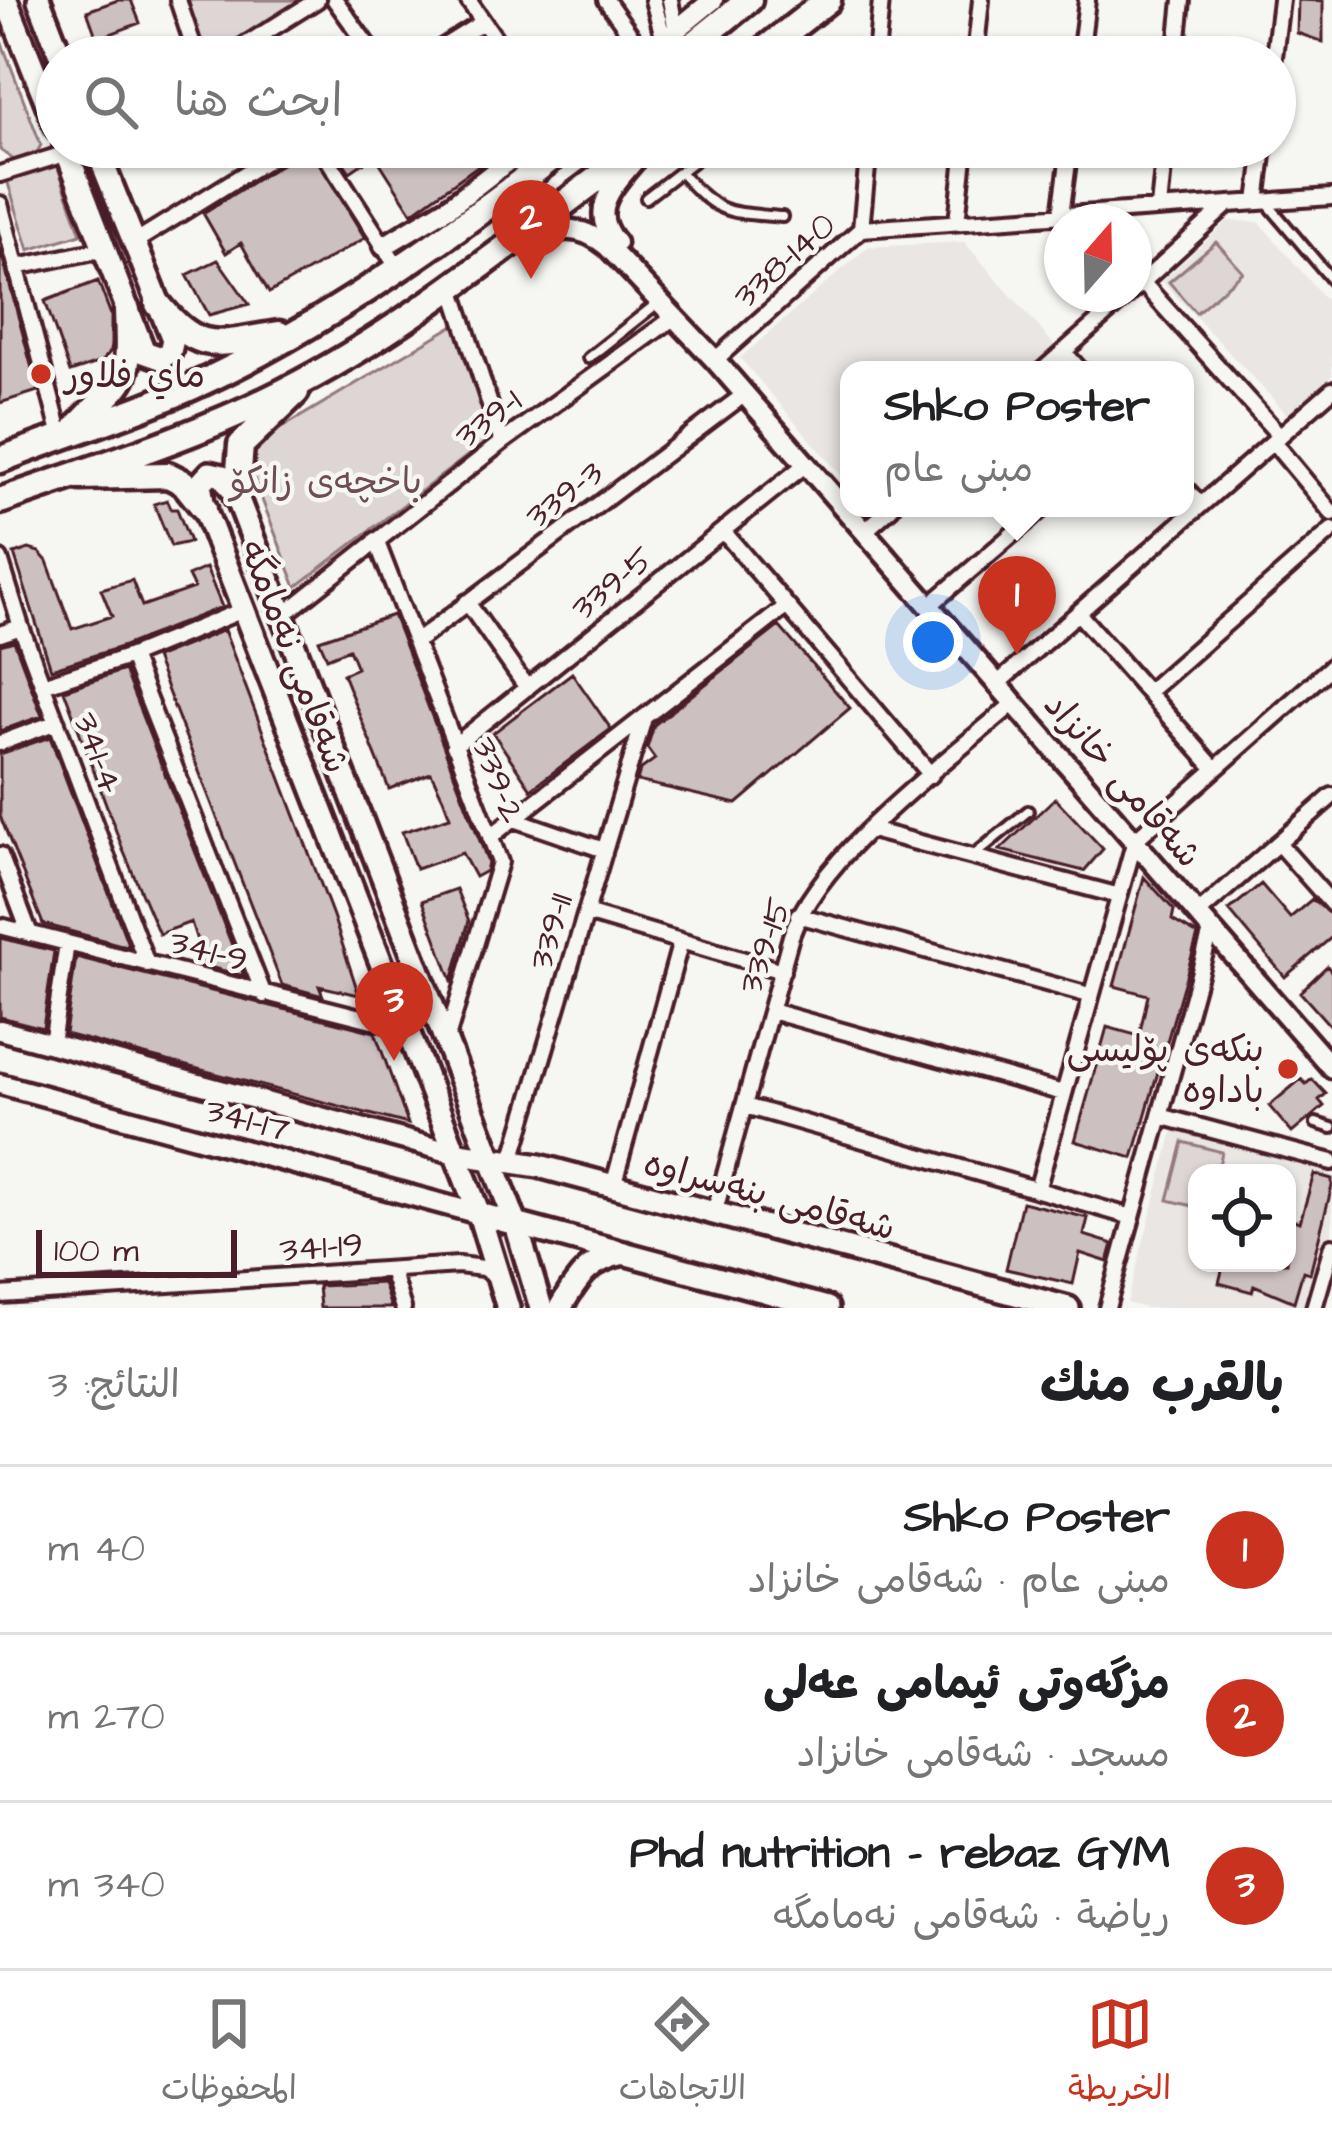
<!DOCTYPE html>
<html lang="ar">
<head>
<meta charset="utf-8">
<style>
	:root { --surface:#fff; --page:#f6f6f6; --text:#202124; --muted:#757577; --line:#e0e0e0; --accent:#c8321e }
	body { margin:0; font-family:"Architects Daughter","Playpen Sans Arabic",sans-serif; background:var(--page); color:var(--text); direction:rtl }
	.controls { position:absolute; right:36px; bottom:36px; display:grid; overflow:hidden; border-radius:24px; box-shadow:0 3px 9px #0004 }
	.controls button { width:108px; height:108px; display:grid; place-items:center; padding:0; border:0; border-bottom:3px solid var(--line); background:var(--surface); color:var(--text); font:60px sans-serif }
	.compass { position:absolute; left:1044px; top:204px; width:108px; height:108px; border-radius:50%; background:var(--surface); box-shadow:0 3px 9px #0004; rotate:20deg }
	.scale { position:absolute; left:36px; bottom:30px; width:201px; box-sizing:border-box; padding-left:12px; border:6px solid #4a1f2b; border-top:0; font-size:33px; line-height:42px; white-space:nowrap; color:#4a1f2b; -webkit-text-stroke:9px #f6f6f2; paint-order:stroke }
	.you { position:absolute; left:933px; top:642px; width:42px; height:42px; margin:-30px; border:9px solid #fff; border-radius:50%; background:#1a73e8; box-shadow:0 0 0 18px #1a73e833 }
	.badge { display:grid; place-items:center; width:78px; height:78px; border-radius:50%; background:var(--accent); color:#fff; font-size:39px; font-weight:700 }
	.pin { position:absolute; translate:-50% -99px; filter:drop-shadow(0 3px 6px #0008) }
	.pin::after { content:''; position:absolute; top:63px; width:42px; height:36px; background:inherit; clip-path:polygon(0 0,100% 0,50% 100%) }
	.popup { position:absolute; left:840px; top:361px; width:354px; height:156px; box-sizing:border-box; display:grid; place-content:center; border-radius:24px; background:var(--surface); filter:drop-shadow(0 3px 9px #0005); font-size:39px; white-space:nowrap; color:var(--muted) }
	.popup b { font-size:45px; color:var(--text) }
	.popup::after { content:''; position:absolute; left:50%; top:100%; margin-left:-24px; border:24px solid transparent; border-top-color:var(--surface) }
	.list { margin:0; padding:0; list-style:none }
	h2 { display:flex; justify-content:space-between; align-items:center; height:156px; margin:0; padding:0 48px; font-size:51px }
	h2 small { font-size:39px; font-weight:400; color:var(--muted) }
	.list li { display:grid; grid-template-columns:78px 1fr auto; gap:36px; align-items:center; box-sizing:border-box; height:168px; padding:0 48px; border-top:3px solid var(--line) }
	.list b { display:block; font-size:45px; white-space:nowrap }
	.list p { margin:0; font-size:39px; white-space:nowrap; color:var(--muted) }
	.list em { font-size:39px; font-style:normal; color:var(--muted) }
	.icon { flex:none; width:66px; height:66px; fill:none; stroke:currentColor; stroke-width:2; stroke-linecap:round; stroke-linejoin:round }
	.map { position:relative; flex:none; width:1332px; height:1308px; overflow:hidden; direction:ltr }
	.search { position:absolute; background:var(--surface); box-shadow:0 3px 9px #0004; left:36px; right:36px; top:36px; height:132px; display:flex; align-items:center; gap:30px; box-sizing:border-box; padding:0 42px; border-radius:66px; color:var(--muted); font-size:45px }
	.sheet { height:660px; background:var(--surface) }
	nav { display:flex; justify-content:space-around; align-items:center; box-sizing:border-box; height:168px; border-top:3px solid var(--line); background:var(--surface); font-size:33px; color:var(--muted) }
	nav a { display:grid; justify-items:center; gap:6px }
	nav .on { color:var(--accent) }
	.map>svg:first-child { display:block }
	.built { fill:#e9e6e3; fill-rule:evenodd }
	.green { fill:#ddd6d5; stroke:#947a80; stroke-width:3 }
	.building { fill:#ccc1c0; stroke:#4a1f2b; stroke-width:3 }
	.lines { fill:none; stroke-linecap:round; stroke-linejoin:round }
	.service-casing { stroke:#4a1f2b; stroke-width:16 }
	.minor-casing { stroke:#4a1f2b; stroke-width:22 }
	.tertiary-casing { stroke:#4a1f2b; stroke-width:27 }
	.secondary-casing { stroke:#4a1f2b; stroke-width:30 }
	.trunk-casing { stroke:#4a1f2b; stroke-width:33 }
	.service { stroke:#f6f6f2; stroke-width:8 }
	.minor { stroke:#f6f6f2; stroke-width:14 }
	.tertiary { stroke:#f6f6f2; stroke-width:18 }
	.secondary { stroke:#f6f6f2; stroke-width:21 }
	.trunk { stroke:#f6f6f2; stroke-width:24 }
	.poi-dot { fill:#c8321e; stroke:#f6f6f2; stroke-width:4.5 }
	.labels { text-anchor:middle; stroke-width:9; stroke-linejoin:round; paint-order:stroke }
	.street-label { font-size:36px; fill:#4a1f2b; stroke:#f6f6f2 }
	.poi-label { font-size:36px; fill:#4a1f2b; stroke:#f6f6f2; text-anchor:start }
	.park-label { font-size:36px; fill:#6f4d56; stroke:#f6f6f2 }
</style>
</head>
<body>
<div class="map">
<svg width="1332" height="1308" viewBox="0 0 1332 1308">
	<rect width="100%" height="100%" fill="#f6f6f2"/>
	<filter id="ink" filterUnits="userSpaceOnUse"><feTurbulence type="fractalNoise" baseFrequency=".00833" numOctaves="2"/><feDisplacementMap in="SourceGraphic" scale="24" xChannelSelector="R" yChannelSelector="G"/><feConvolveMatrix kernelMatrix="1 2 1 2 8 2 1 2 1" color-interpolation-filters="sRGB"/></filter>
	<g filter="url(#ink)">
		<!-- built -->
		<path class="built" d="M1228,221L1259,222L1332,307V375L1287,414L1162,281Z
			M964,242L1057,348L1032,370H849V484L740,358L868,247Z
			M1174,1128L1332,1171V1235L1311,1308H1146L1127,1303ZM1197,1173H1287V1263H1197Z"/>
		<!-- green -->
		<path class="green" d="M178,0H317L226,57H197Z
			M0,38L41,145L37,152L14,160L0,150Z
			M57,165L81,234L29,250L6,177Z
			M1216,242L1243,272L1196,313L1169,282Z
			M456,324L492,437L296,587L243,451Z
			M1183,1142L1222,1152L1217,1173H1197V1207L1168,1200Z"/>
		<!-- building -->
		<path class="building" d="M118,0H131L140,23L97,39L87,11Z
			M1298,0L1323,1V42L1297,33Z
			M309,147L365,238L269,293L241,243L226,253L203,213Z
			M333,147H504L412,213L375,155L350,172Z
			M0,248L38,391L0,403Z
			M218,260L249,304L209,315L187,275Z
			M98,281L111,315V351L101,362L70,372L45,301Z
			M167,500L171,509H177L190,542L171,546L154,504Z
			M29,549L39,552L47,561L72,629L112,616L101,589L132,580L142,606L194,588L188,576L206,568L222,607L124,646L51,669L14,554Z
			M393,615L488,862L486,871L475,877L462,853L416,869L402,832L450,817L443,798L431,773L389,789L343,674L357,668L349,649L327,658L319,640Z
			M779,626L850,708L737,804L637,781L640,770L655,759L647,748L654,725Z
			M224,630L333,916L359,995L319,986L323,996L282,985L155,658Z
			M14,641L42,716L0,731V645Z
			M124,670L244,976L205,966L191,922L159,934L123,850L64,690Z
			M572,673L611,729L531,789L493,733Z
			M50,737L129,947L43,924L0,816V754Z
			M1055,798L1103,849L1084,871L1000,850Z
			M1144,877L1174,910L1172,920L1198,935L1133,1158L1075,1141L1107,1027L1139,1036L1148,995L1114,986Z
			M1261,884L1290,918L1312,899L1332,915V937L1285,977L1229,910Z
			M456,889L469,921L452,981L422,901Z
			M0,938L54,951L43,1028L0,1017Z
			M76,957L375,1032L408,1124L65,1034Z
			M1327,966L1332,972V1028L1300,992Z
			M1301,1079L1306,1084L1312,1079L1326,1094L1319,1100L1324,1106L1292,1133L1269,1106Z
			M1314,1174L1332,1179V1186L1310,1273L1303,1271L1294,1302L1254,1285L1252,1292L1219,1283L1224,1263H1287V1218L1300,1222Z
			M1022,1202L1088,1218L1084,1235L1113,1244L1108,1262L1080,1253L1073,1284L1006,1269Z
			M383,1283L391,1308H320L318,1286Z"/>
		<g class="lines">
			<!-- service casing -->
			<g class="service-casing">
				<path id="service" d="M680,172C718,215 726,212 782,217
					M646,198L712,147
					M1267,203L1332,280
					M588,358L659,302
					M973,856L1028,811
					M1316,1123L1332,1128"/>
			</g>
			<!-- minor casing -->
			<g class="minor-casing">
				<path id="minor" d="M178,0L197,57
					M335,0L376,57
					M468,0L508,57
					M606,0L645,55
					M653,0L664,40
					M670,0L676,31
					M226,57L317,0
					M427,57L483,22
					M876,57L881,0
					M975,57L981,0
					M1080,57L1087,0
					M1176,57L1182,0
					M1274,57L1281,0
					M320,147L397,267
					M0,174L67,153
					M1257,202L1264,147
					M0,204L61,436
					M1159,208L1165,147
					M1061,215L1070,147
					M957,222L965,147
					M861,229L869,147
					M133,243L288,147
					M17,267L104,249
					M1142,282L1280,436
					M452,287L502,442
					M1134,290L1228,204
					M1064,352L1080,370
					M715,360L861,229L1332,197
					M1043,370L1129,294
					M1273,442L1332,513
					M1185,488L1201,505
					M723,531L931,775
					M865,531L891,508
					M376,540L500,862L447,1038
					M0,559L21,627L147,964
					M467,602L527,688
					M929,606L1043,508
					M1078,613L1214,768
					M282,616L502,442L676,316
					M0,634L21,627
					M417,641L745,394
					M131,656L264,995
					M997,684L1332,390
					M43,685L131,656L243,610
					M1148,692L1332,530
					M0,743L57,722
					M454,746L806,464
					M514,819L604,850
					M871,830L1116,895
					M490,837L787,606
					M1278,843L1332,904
					M0,855L30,934
					M586,913L782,971
					M1197,914L1332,796
					M798,915L1089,995
					M0,926L404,1028
					M771,1011L1063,1093
					M52,1044L67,943
					M745,1106L1132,1217
					M1160,1116L1332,1162
					M512,1160L644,718
					M613,1186L681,941
					M1037,1190L1135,840L1332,666
					M714,1214L791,936C820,854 947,761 1014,703
					M391,1270L403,1308
					M0,1295L459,1265L483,1268L498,1278
					M1107,1308L1211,931
					M1314,1308L1332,1246"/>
			</g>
			<!-- tertiary casing -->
			<g class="tertiary-casing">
				<path id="tertiary" d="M643,57L713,0
					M523,242C557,229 576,221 607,246L715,360L1332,1068
					M616,243C588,211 612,187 635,160
					M384,246L449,207L526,147
					M0,1030L453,1153
					M0,1084L479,1214"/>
			</g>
			<!-- secondary casing -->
			<g class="secondary-casing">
				<path id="secondary" d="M6,0L57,128
					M39,0L61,57
					M65,147L144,352L161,358L170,352L173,339L96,147
					M453,1153L539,1166L1068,1308
					M479,1214L827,1308
					M508,1308L479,1214L204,508L200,484L210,473L223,476L237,497L515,1221L541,1308
					M560,1308C579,1277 588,1260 625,1253"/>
			</g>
			<!-- trunk casing -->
			<g class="trunk-casing">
				<path id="trunk" d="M678,57L749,0
					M755,57L828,0
					M158,304C200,357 219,343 279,334
					M78,426C128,372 130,389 127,310
					M0,460C68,433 139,412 205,381C329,323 458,231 566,147
					M81,477L168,475L184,483L204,508
					M237,497L241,445L296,392
					M0,501C94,468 194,437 283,392C412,327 524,231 640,147"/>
			</g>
			<!-- service -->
			<use href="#service" class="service"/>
			<!-- minor -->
			<use href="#minor" class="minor"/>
			<!-- tertiary -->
			<use href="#tertiary" class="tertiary"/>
			<!-- secondary -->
			<use href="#secondary" class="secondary"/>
			<!-- trunk -->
			<use href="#trunk" class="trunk"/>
		</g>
	</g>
	<!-- markers -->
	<g class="poi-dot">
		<circle cx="41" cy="374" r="12"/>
		<circle cx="1288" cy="1069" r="12"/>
	</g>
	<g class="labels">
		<!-- street labels -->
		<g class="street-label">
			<text transform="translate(783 259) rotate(-42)" y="13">338-140</text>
			<text transform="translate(487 417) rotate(-37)" y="13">339-1</text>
			<text transform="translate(563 493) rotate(-37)" y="13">339-3</text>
			<text transform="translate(611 582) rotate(-39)" y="13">339-5</text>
			<text transform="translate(296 656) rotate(69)" y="13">شەقامی نەمامگە</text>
			<text transform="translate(100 752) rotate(70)" y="13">341-4</text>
			<text transform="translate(500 779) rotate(69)" y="13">339-2</text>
			<text transform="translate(1124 779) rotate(49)" y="13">شەقامی خانزاد</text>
			<text transform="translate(549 931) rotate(-73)" y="13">339-11</text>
			<text transform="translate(763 945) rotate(-71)" y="13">339-15</text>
			<text transform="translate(209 949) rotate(15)" y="13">341-9</text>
			<text transform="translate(248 1118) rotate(15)" y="13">341-17</text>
			<text transform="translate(770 1194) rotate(15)" y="13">شەقامی بنەسراوە</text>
			<text transform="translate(321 1245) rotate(-4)" y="13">341-19</text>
		</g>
		<!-- poi labels -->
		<g class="poi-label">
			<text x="65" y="387">ماي فلاور</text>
			<text x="1264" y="1061" text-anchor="end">بنکەی پۆلیسی<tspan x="1264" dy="41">باداوە</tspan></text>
		</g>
		<!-- park labels -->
		<g class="park-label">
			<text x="326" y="493">باخچەی زانکۆ</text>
		</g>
	</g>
</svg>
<div class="controls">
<button><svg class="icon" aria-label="locate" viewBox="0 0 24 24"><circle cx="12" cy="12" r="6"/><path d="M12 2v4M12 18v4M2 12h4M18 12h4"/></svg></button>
</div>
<svg class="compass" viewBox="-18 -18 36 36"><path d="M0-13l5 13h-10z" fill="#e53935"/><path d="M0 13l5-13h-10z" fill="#757577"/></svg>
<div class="scale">100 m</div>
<div class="you"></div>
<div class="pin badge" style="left:1017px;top:655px">1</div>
<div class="popup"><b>Shko Poster</b>مبنى عام</div>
<div class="pin badge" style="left:531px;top:279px">2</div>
<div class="pin badge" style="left:394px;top:1061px">3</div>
<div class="search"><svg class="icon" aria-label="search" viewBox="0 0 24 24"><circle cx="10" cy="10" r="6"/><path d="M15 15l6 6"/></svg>ابحث هنا</div>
</div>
<section class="sheet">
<h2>بالقرب منك<small>النتائج: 3</small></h2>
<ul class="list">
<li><span class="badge">1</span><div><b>Shko Poster</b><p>مبنى عام · شەقامی خانزاد</p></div><em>40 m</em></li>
<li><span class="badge">2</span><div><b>مزگەوتی ئیمامی عەلی</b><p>مسجد · شەقامی خانزاد</p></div><em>270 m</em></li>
<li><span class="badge">3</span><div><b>Phd nutrition - rebaz GYM</b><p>رياضة · شەقامی نەمامگە</p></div><em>340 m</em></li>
</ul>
</section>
<nav>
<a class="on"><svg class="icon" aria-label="map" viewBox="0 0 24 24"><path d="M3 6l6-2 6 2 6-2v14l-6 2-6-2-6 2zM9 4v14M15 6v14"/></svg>الخريطة</a>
<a><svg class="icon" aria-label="directions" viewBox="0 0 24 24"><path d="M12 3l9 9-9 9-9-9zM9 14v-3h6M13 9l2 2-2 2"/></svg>الاتجاهات</a>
<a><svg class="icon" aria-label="saved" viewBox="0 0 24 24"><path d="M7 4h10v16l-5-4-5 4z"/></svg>المحفوظات</a>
</nav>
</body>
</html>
